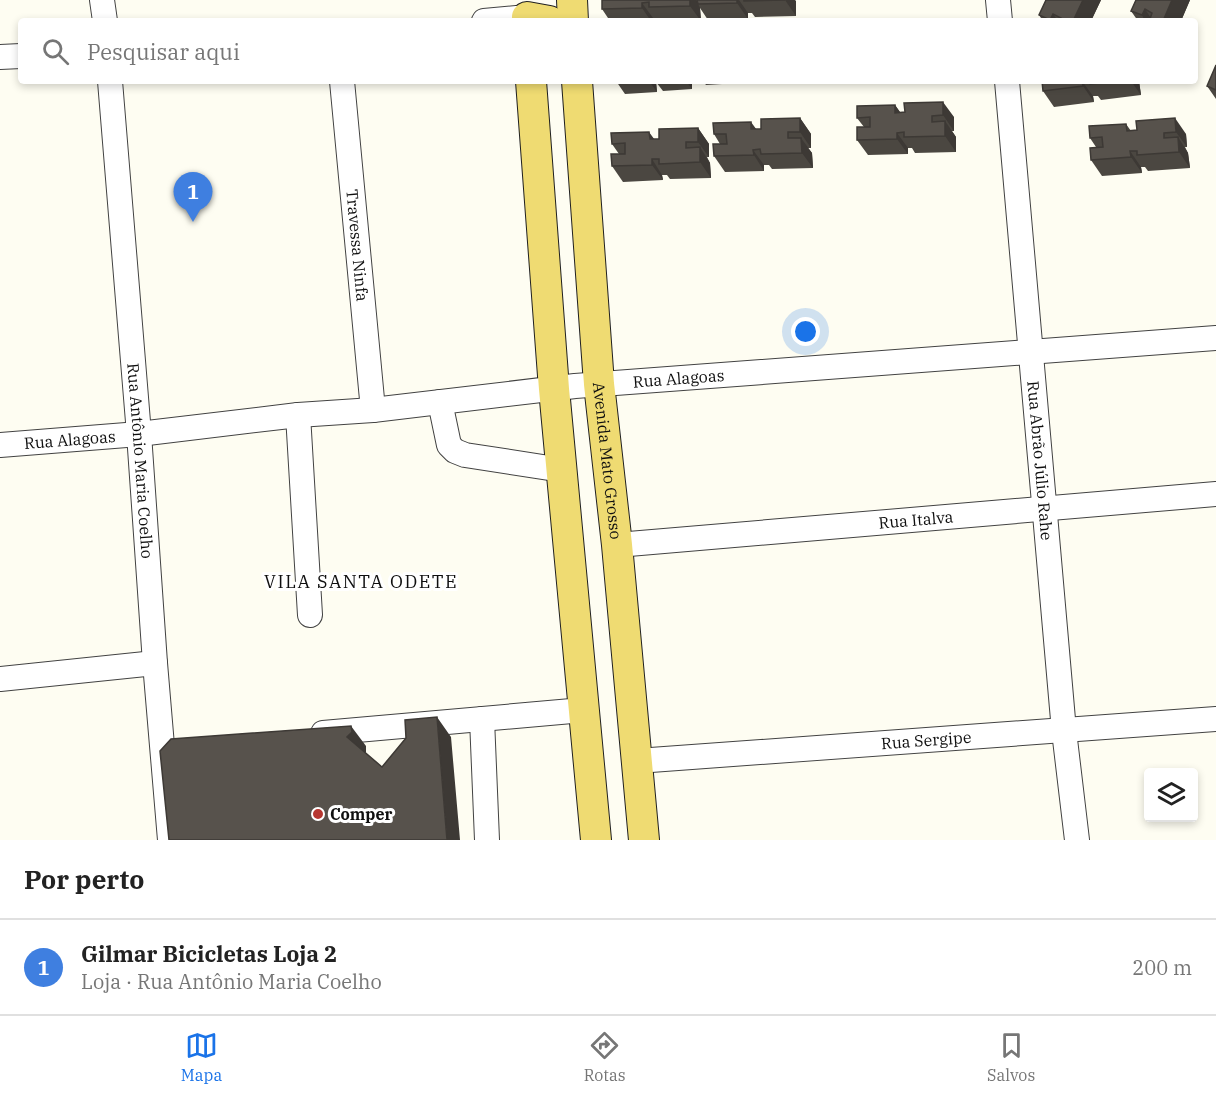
<!DOCTYPE html>
<html lang="pt">
<head>
<meta charset="utf-8">
<style>
	:root { --surface:#fff; --page:#f6f6f6; --text:#222; --muted:#767676; --line:#e0e0e0; --accent:#1a73e8 }
	body { margin:0; font-family:"IBM Plex Serif",serif; background:var(--page); color:var(--text) }
	.controls { position:absolute; right:18px; bottom:18px; display:grid; overflow:hidden; border-radius:6px; box-shadow:0 3px 9px #0003 }
	.controls button { width:54px; height:54px; display:grid; place-items:center; padding:0; border:0; border-bottom:2px solid var(--line); background:var(--surface); color:var(--text); font:30px sans-serif }
	.you { position:absolute; left:806px; top:332px; width:21px; height:21px; margin:-15px; border:4px solid #fff; border-radius:50%; background:#1a73e8; box-shadow:0 0 0 9px #1a73e833 }
	.badge { display:grid; place-items:center; width:39px; height:39px; border-radius:50%; background:var(--accent); color:#fff; font-size:20px; font-weight:700 }
	.pin { position:absolute; translate:-50% -50px; filter:drop-shadow(0 2px 3px #0008) }
	.pin::after { content:''; position:absolute; top:32px; width:21px; height:18px; background:inherit; clip-path:polygon(0 0,100% 0,50% 100%) }
	.list { margin:0; padding:0; list-style:none }
	h2 { display:flex; justify-content:space-between; align-items:center; height:78px; margin:0; padding:0 24px; font-size:26px }
	h2 small { font-size:20px; font-weight:400; color:var(--muted) }
	.list li { display:grid; grid-template-columns:39px 1fr auto; gap:18px; align-items:center; box-sizing:border-box; height:96px; padding:0 24px; border-top:2px solid var(--line) }
	.list b { display:block; font-size:22px; white-space:nowrap }
	.list p { margin:0; font-size:20px; white-space:nowrap; color:var(--muted) }
	.list em { font-size:20px; font-style:normal; color:var(--muted) }
	.icon { flex:none; width:33px; height:33px; fill:none; stroke:currentColor; stroke-width:2; stroke-linecap:round; stroke-linejoin:round }
	.map { position:relative; flex:none; width:1216px; height:840px; overflow:hidden }
	.search { position:absolute; background:var(--surface); box-shadow:0 3px 9px #0003; left:18px; right:18px; top:18px; height:66px; display:flex; align-items:center; gap:15px; box-sizing:border-box; padding:0 21px; border-radius:6px; color:var(--muted); font-size:22px }
	.sheet { height:174px; background:var(--surface) }
	nav { display:flex; justify-content:space-around; align-items:center; box-sizing:border-box; height:84px; border-top:2px solid var(--line); background:var(--surface); font-size:16px; color:var(--muted) }
	nav a { display:grid; justify-items:center; gap:3px }
	nav .on { color:var(--accent) }
	.map>svg:first-child { display:block }
	.lines { fill:none; stroke-linecap:round; stroke-linejoin:round }
	.minor-casing { stroke:#424242; stroke-width:26 }
	.major-casing { stroke:#202020; stroke-width:32 }
	.minor { stroke:#fff; stroke-width:24 }
	.major { stroke:#efdb72; stroke-width:30 }
	.wall { fill:#4b4741 }
	.shaded-wall { fill:#3d3935 }
	.building { fill:#57524c; stroke:#3d3935; stroke-width:1.5 }
	.poi-dot { fill:#b63630; stroke:#fff; stroke-width:2 }
	.labels { text-anchor:middle; stroke-width:6; stroke-linejoin:round; paint-order:stroke }
	.street-label { font-size:16px; fill:#0f0f0f; stroke:#fff }
	.poi-label { font-size:16px; font-weight:bold; fill:#0f0f0f; stroke:#fff; text-anchor:start }
	.neighbourhood-label { font-size:18px; letter-spacing:1.5px; fill:#0f0f0f; stroke:#fff }
</style>
</head>
<body>
<div class="map">
<svg width="1216" height="840" viewBox="0 0 1216 840">
	<rect width="100%" height="100%" fill="#fefdf2"/>
	<g class="lines">
		<!-- minor casing -->
		<g class="minor-casing">
			<g id="minor">
				<path d="M102,0L105,21"/>
				<path d="M998,0L1000,21"/>
				<path d="M484,21L527,17"/>
				<path d="M0,57L21,56"/>
				<path id="s1" d="M110,81L139,434L155,663L170,840"/>
				<path id="s2" d="M342,81L373,410"/>
				<path id="s3" d="M1007,81L1064,731L1077,840"/>
				<path d="M440,402L449,445L455,451L465,455L562,470"/>
				<path d="M298,415L310,615"/>
				<path id="s4" d="M0,445L139,434L298,415L373,410L575,386L1216,338"/>
				<path id="s5" d="M617,545L1216,494"/>
				<path d="M0,679L155,663"/>
				<path d="M482,719L487,840"/>
				<path d="M323,733L583,710"/>
				<path id="s6" d="M637,761L1216,719"/>
			</g>
		</g>
		<!-- major casing -->
		<g class="major-casing">
			<g id="major">
				<path d="M572,0L573,21"/>
				<path d="M527,17L549,21"/>
				<path d="M531,81L554,389L596,840"/>
				<path id="s7" d="M577,81L599,384L617,545L644,840"/>
			</g>
		</g>
		<!-- minor -->
		<use href="#minor" class="minor"/>
		<!-- major -->
		<use href="#major" class="major"/>
	</g>
	<!-- wall -->
	<path class="wall" d="M602,0H795L796,16L755,17L752,13H748V19L708,20L700,8L701,21H659L657,18H653V21H610L602,9Z
		M1046,0H1101L1091,21H1043L1039,15Z
		M1136,0H1190L1181,21H1138L1131,11Z
		M1216,65V99L1207,86Z
		M616,81H692V89L663,91L656,82L657,92L625,94Z
		M703,81H738V83L706,85Z
		M1042,81H1139L1141,95L1101,100L1098,96H1093L1094,102L1054,107L1043,91Z
		M904,103L954,117V131H952L956,137V152L915,153L912,148H908V154L868,155L857,140L864,127L857,118L895,105L900,112H905Z
		M800,118L811,134V148H808L812,153L813,168L772,169L769,165H764V171L725,172L714,156L720,144L714,134L761,129Z
		M1136,121L1186,134L1187,147H1185L1188,153L1190,168L1148,171L1145,167H1141L1142,173L1102,176L1091,160L1096,147L1090,138L1126,124L1131,131L1137,130Z
		M698,128L709,144V157H707L710,163L711,178L670,179L667,175H662L663,180L623,182L612,166L619,154L612,144L659,139Z"/>
	<!-- shaded-wall -->
	<path class="shaded-wall" d="M690,0H696L699,4H698L700,8L701,21L690,6Z
		M737,0H739L748,13V19L737,3Z
		M785,0H795L796,1V16Z
		M1083,0H1101L1091,21H1073Z
		M1172,0H1190L1181,21H1163Z
		M642,3L653,18V21H651L642,8Z
		M1145,9L1152,20L1150,19L1151,21H1145L1142,15Z
		M1053,14L1058,21L1050,20Z
		M649,81H655L656,82L657,92Z
		M686,81H692V89Z
		M1082,81L1093,96L1094,102L1083,86Z
		M1131,81H1139L1141,95Z
		M943,102L954,117V131L943,115Z
		M895,105L906,121L895,113Z
		M800,118L811,134V148L800,132Z
		M1175,118L1186,134L1187,147L1176,132Z
		M945,121L956,137V152L945,136Z
		M751,122L762,137L751,129Z
		M698,128L709,144V157L698,142Z
		M649,132L660,147L650,139Z
		M897,133L908,148V154L897,139Z
		M1178,137L1188,153L1190,168L1179,152Z
		M801,138L812,153L813,168L802,153Z
		M700,147L710,163L711,178L700,162Z
		M753,150L764,165V171L754,155Z
		M1130,151L1141,167L1142,173L1131,157Z
		M652,159L662,175L663,180L652,165Z
		M437,717L451,737L460,840H447Z
		M351,726L366,746V752L361,757L347,737Z"/>
	<!-- building -->
	<path class="building" d="M602,0H690V6L649,7V2L642,3V8L602,9Z
		M697,0H737V3L698,4Z
		M744,0H785L744,1Z
		M1046,0H1083L1073,21H1059L1061,18L1053,14L1050,20L1039,15Z
		M1136,0H1172L1163,21H1155L1150,19L1152,13L1145,9L1142,15L1131,11Z
		M1216,65V90L1207,86Z
		M1042,81H1082L1083,86L1043,91Z
		M1089,81H1119L1090,84Z
		M943,102V115L932,116V122L945,121V136L904,137V132L897,133V139L857,140V127H870V117L857,118V106L895,105V113L905,112L904,103Z
		M800,118V132H788V138H801L802,153L761,154L760,149L753,150L754,155L714,156L713,144H727L726,134H714L713,123L751,122V129H761V119Z
		M1175,118L1176,132L1164,133V138L1178,137L1179,152L1137,155V151H1130L1131,157L1091,160L1090,148L1103,147L1102,137L1090,138L1089,126L1126,124L1127,131L1137,130L1136,121Z
		M698,128V142H686V148L700,147V162L659,164V159H652V165L612,166L611,154H625V143L612,144L611,133L649,132L650,139H659V129Z
		M437,717L447,840H169L160,751L171,739L351,726L352,732L347,737L382,767L406,738L405,720Z"/>
	<!-- markers -->
	<circle class="poi-dot" cx="318" cy="814" r="6"/>
	<g class="labels">
		<!-- street labels -->
		<g class="street-label">
			<text dy="6" stroke="none"><textPath href="#s2" startOffset="165">Travessa Ninfa</textPath></text>
			<text dy="6" stroke="none"><textPath href="#s4" startOffset="682">Rua Alagoas</textPath></text>
			<text dy="6" stroke="none"><textPath href="#s4" startOffset="70">Rua Alagoas</textPath></text>
			<text dy="6" stroke="none"><textPath href="#s1" startOffset="381">Rua Antônio Maria Coelho</textPath></text>
			<text dy="6" stroke="none"><textPath href="#s7" startOffset="381">Avenida Mato Grosso</textPath></text>
			<text dy="6" stroke="none"><textPath href="#s3" startOffset="381">Rua Abrão Júlio Rahe</textPath></text>
			<text dy="6" stroke="none"><textPath href="#s5" startOffset="300">Rua Italva</textPath></text>
			<text dy="6" stroke="none"><textPath href="#s6" startOffset="290">Rua Sergipe</textPath></text>
		</g>
		<!-- poi labels -->
		<g class="poi-label">
			<text x="330" y="820">Comper</text>
		</g>
		<!-- neighbourhood labels -->
		<g class="neighbourhood-label">
			<text x="361" y="588">VILA SANTA ODETE</text>
		</g>
	</g>
</svg>
<div class="controls">
<button><svg class="icon" aria-label="layers" viewBox="0 0 24 24"><path d="M12 4l9 5-9 5-9-5zM3 14l9 5 9-5"/></svg></button>
</div>
<div class="you"></div>
<div class="pin badge" style="left:193px;top:222px;background:#3f7fe0">1</div>
<div class="search"><svg class="icon" aria-label="search" viewBox="0 0 24 24"><circle cx="10" cy="10" r="6"/><path d="M15 15l6 6"/></svg>Pesquisar aqui</div>
</div>
<section class="sheet">
<h2>Por perto<small></small></h2>
<ul class="list">
<li><span class="badge" style="background:#3f7fe0">1</span><div><b>Gilmar Bicicletas Loja 2</b><p>Loja · Rua Antônio Maria Coelho</p></div><em>200 m</em></li>
</ul>
</section>
<nav>
<a class="on"><svg class="icon" aria-label="map" viewBox="0 0 24 24"><path d="M3 6l6-2 6 2 6-2v14l-6 2-6-2-6 2zM9 4v14M15 6v14"/></svg>Mapa</a>
<a><svg class="icon" aria-label="directions" viewBox="0 0 24 24"><path d="M12 3l9 9-9 9-9-9zM9 14v-3h6M13 9l2 2-2 2"/></svg>Rotas</a>
<a><svg class="icon" aria-label="saved" viewBox="0 0 24 24"><path d="M7 4h10v16l-5-4-5 4z"/></svg>Salvos</a>
</nav>
</body>
</html>
